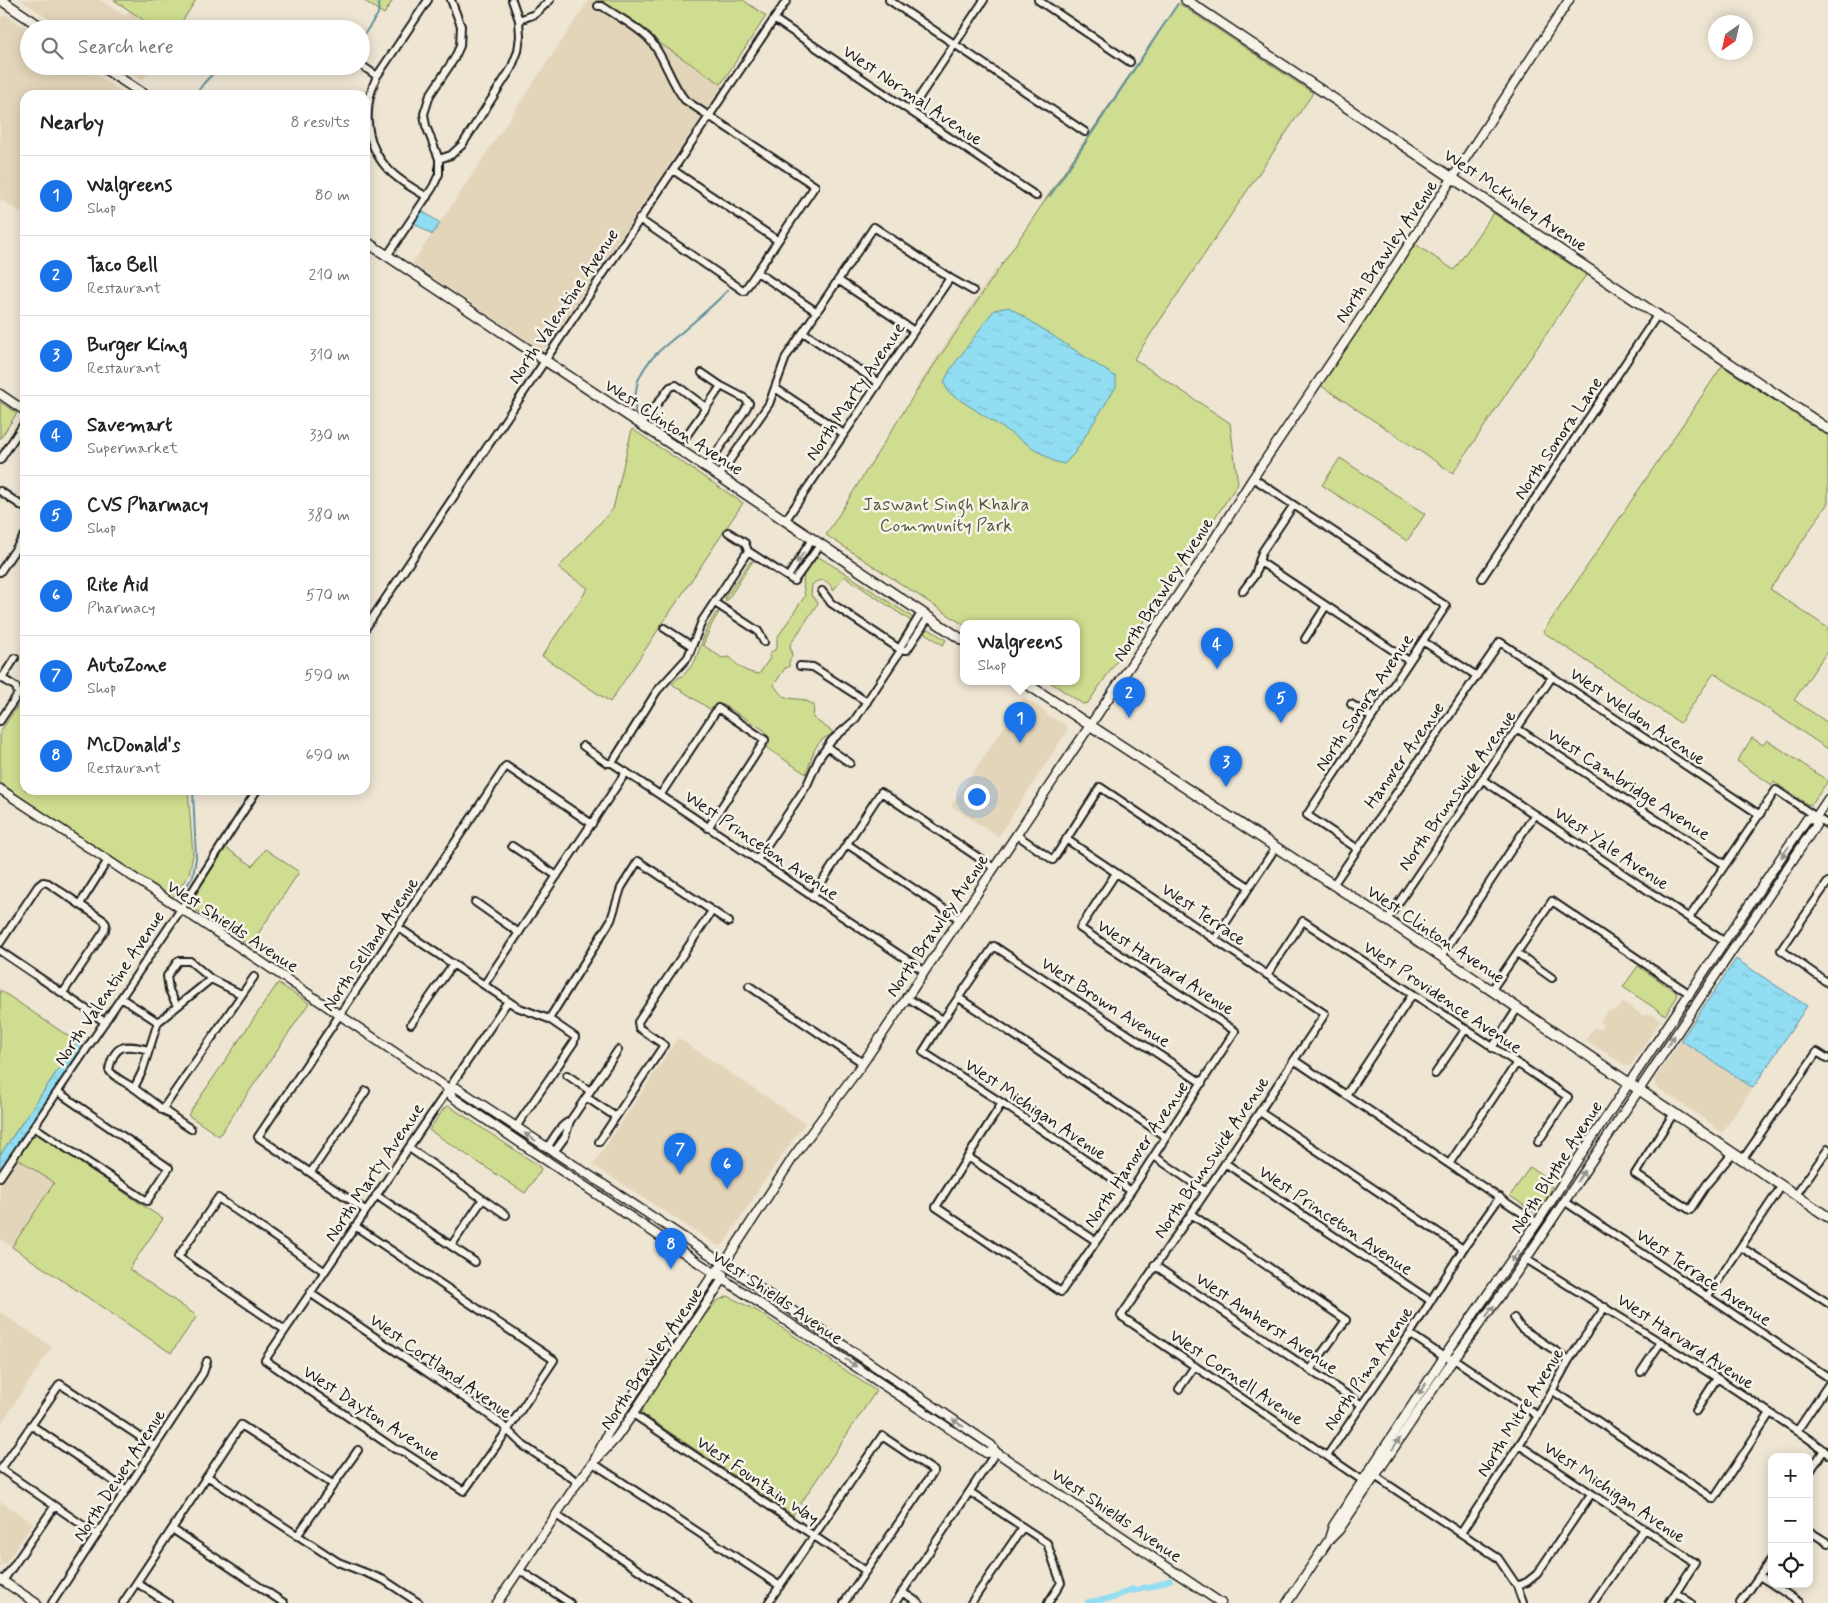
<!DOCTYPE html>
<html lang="en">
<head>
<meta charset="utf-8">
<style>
	:root { --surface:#fff; --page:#f2f2f2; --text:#222; --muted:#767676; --line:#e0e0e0; --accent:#1a73e8 }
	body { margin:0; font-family:Mynerve,sans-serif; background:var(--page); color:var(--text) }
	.controls { position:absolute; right:15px; bottom:15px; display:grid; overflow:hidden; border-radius:10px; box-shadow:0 2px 12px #0003 }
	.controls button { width:45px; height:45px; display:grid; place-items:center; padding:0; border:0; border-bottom:1px solid var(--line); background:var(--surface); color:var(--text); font:25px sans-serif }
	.compass { position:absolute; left:1708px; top:15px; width:45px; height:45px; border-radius:50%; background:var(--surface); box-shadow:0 2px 12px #0003; rotate:214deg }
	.you { position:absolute; left:976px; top:796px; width:18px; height:18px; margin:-12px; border:4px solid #fff; border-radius:50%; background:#1a73e8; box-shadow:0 0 0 8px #1a73e833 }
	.badge { display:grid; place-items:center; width:32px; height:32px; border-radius:50%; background:var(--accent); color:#fff; font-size:16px; font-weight:700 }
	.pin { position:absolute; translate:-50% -41px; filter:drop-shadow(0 1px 2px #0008) }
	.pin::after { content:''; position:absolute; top:26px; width:18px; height:15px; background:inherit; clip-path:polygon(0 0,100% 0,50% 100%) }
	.popup { position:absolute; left:960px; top:620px; width:120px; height:65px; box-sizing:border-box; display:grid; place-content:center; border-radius:10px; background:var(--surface); filter:drop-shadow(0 1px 4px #0005); font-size:16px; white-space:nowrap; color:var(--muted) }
	.popup b { font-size:19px; color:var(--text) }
	.popup::after { content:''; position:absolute; left:50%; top:100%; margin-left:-10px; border:10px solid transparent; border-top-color:var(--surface) }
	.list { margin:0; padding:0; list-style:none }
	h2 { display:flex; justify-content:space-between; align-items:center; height:65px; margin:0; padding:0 20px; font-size:21px }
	h2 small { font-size:16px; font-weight:400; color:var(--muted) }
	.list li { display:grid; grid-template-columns:32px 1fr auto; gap:15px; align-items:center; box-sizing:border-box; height:80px; padding:0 20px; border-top:1px solid var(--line) }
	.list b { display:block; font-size:19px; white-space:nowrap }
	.list p { margin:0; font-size:16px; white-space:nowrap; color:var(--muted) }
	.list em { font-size:16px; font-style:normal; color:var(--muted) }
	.icon { flex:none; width:28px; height:28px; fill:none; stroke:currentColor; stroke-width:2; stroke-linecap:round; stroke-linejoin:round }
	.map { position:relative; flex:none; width:1828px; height:1603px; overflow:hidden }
	.search { position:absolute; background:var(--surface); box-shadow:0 2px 12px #0003; left:20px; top:20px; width:350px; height:55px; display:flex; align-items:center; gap:12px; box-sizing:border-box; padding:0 18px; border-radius:28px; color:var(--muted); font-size:19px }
	.panel { position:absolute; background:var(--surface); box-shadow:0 2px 12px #0003; left:20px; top:90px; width:350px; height:705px; border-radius:15px }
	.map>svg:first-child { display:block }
	.built { fill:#e3d5ba }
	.green { fill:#cfdd90; stroke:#767c56 }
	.water { fill:url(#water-ripples); stroke:#62909c }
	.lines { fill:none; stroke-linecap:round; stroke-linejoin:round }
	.stream { stroke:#62909c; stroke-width:2 }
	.canal { stroke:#91ddf1; stroke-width:5.5 }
	.minor-casing { stroke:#1c1c1c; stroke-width:10 }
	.tertiary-casing { stroke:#1c1c1c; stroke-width:11 }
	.secondary-casing { stroke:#1c1c1c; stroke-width:12 }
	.minor { stroke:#f7f3e8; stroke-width:6 }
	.tertiary { stroke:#f7f3e8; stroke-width:8 }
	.secondary { stroke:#f7f3e8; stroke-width:9 }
	.oneway { fill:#94928c }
	.labels { text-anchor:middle; stroke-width:5; stroke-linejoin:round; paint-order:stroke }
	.street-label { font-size:18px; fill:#1c1c1c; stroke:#f7f3e8 }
	.park-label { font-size:18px; fill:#52563f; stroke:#f7f3e8 }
</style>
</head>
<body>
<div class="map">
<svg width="1828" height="1603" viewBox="0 0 1828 1603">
	<defs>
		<pattern id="water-ripples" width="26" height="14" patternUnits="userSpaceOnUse" patternTransform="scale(1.25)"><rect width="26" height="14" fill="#91ddf1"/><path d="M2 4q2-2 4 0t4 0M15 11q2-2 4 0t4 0" fill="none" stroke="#7cbdce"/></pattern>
	</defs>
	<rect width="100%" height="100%" fill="#eee5d3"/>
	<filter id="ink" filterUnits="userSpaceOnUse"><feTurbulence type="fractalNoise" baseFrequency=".02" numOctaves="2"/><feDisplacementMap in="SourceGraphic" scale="10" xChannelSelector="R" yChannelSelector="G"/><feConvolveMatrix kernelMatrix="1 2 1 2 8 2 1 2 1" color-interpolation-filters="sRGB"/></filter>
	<g filter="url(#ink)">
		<!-- built -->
		<path class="built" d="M21,0H100L125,16L129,10L157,29H64Z
			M589,0H595L723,85L547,347L540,349L412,264Z
			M6,15L29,30V66H83L126,95H25V215L0,199V17Z
			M121,66H152L142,81Z
			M996,268L999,269L915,395L916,388Z
			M1024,697L1046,712L1047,715L1066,725L1067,731L998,837L951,806Z
			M1623,1002L1642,1015L1651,1014L1661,1020L1631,1065L1626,1066L1586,1040L1594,1027L1600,1030L1603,1025L1600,1022L1607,1012L1618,1009Z
			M678,1038L805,1123L759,1188L757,1193L723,1245L718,1246L593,1165Z
			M1681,1040L1753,1088L1722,1133L1703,1118L1655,1086L1654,1080Z
			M17,1158L54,1182L12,1247L0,1239V1183Z
			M0,1312L52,1347L0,1425Z
			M0,1501L33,1523L5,1564L0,1565Z"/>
		<!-- green -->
		<path class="green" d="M114,0H196L177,29H157Z
			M363,0H393L384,14Z
			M595,0H743L766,16L721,84Z
			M1178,3L1313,93L1134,359L1230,423L1238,484L1088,703L1083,704L1050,682H1076V624L964,625L826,535L914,395Z
			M1493,213L1586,275L1453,473L1320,385L1415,244L1454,270Z
			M1722,366L1828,436V503L1770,589L1828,628V650L1794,700L1828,723V749L1714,673L1680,723L1543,632Z
			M0,402L17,413L0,439Z
			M632,429L743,503L610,702L542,656L588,588L558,568L613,509Z
			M1340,458L1425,514L1407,541L1322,485Z
			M817,556L845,573L912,617L914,622L901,642L899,640L911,621L844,576L833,591C830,580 820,577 812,585L811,595L818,603L790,645L792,656L789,662V667L785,668L774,685C777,689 780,695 786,697C797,701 800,696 814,705L813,718L833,732C830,735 827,737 823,739C812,747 811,763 806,774L767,748L769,737L764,730L724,705H717L711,710L672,684L678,678L684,675L695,661L708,626L716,613L719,612L712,624L703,645L722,658L730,657C739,668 745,672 759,674L770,658L769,654L777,648V638L805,596C802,583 802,562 817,556Z
			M753,561L726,602L725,598L750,562Z
			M929,629L946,640L943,645L923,632Z
			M25,695V790H188L193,855L189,874L171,900L43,813L0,782V732Z
			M1752,738L1763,745L1767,740L1828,781L1811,805L1807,804L1774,782L1772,785L1737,761Z
			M226,848L253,866L265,849L299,872L250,946L188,905Z
			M1638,966L1676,992L1677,997L1665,1015L1623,987Z
			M278,983L309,1003L219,1136L188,1115Z
			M0,990L77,1042L0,1155Z
			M449,1106L539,1166L541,1170L525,1193L429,1130L445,1107Z
			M38,1134L163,1219L129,1269L197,1316L171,1353L12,1247L54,1183L17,1158L31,1137Z
			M1530,1167L1553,1182L1549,1195L1537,1214L1510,1196Z
			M728,1296L757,1311L876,1391L793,1515L641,1413L652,1391L698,1323L717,1301Z"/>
		<!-- water -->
		<path class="water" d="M422,211L440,223L432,235L414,223Z
			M1009,307L1116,377V387L1074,454L1064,464L1053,461L948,392L944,382L950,370L994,310Z
			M1736,959L1807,1006L1753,1088L1681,1040Z
			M77,1042L84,1047L0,1172V1155Z"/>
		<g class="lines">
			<!-- stream -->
			<path class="stream" d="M361,39L378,14L379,0
				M195,95L204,83L220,66
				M1050,196L1177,5
				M635,412C635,401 635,391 638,381C646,359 665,346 682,332C698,318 714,305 728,290
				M184,890L193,876L196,858L193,790"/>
			<!-- canal -->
			<path class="canal" d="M1088,1602L1113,1598L1132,1589L1134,1591L1145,1587L1148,1588L1170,1580"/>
			<!-- minor casing -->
			<g class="minor-casing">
				<path id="minor" d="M889,0L1085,132
					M1038,0L1130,62
					M598,6H602C618,17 637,26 650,40C665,57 670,82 685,100L815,186L744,291L639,219
					M774,19L1036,196
					M519,20L535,14L550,0
					M361,65L377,76
					M910,111L984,0
					M439,159L451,155L462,145L511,69L518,51L520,36L519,20L512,0
					M673,170L777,240
					M427,197C413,188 397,180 386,167C364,141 363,106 377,76L428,0
					M387,256L433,187L439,174V159L426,126L424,114L430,95L454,59L460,46L461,26L451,0
					M757,272L817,312
					M838,280L914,331
					M803,332L879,383
					M775,388L844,434
					M647,417L678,437L684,439L708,405
					M641,425L670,387L676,385L704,406L708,405L721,386L702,373
					M0,460L25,422
					M706,468L744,412L749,403L744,398L721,386
					M719,476L769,404L786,357L874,227L950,278L973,291
					M1253,478L1446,606L1307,815L1358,849
					M0,491L25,508
					M785,521L950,278
					M728,532L745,543L748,551L794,581L820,545
					M1259,561L1409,661
					M0,572L25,535
					M788,577L812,539
					M1482,578L1658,314
					M822,591L831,603L901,650
					M1243,591L1255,575L1262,552L1293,506
					M715,603L758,631L764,642
					M664,628L692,646
					M365,629L787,0
					M1305,639L1326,606
					M1424,642L1477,676
					M901,650H907L928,618
					M800,666L813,667L867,702
					M0,677L16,687L18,694L0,721
					M2,678L15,658
					M1351,704L1371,717
					M1518,729L1724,864
					M583,746L607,763H612C716,833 820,902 924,971
					M827,747L850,763
					M612,763L657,691L688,657L702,621L748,551
					M1483,780L1725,942
					M661,794L718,708L765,740L708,828
					M1017,835L1053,860L1100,787L1249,887
					M1066,839L1325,1014L1191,1214L1121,1316L1362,1480L1363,1485
					M847,844L959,919
					M512,846L557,876
					M757,860L807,785L819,758L832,740L854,721L901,650V646L921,613
					M1828,882L1781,950L1828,983
					M1333,885L1500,642L1760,815
					M812,897L881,792L994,868
					M475,902L519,933
					M80,904L108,860
					M1689,918L1776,790L1828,825
					M1387,920L1552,677
					M399,928L517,1007L549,1019L575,1037L574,1042L516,1127
					M1215,939L1276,847
					M0,943L38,886L43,882L48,883L103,920L106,924L105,930L63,993
					M0,951L105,1022
					M1517,953L1552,978
					M1441,956L1535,814
					M1267,975L1303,921L1568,1097L1538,1142
					M484,985L626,772
					M749,986L863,1063
					M1491,991L1552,901L1690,994
					M906,997L943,1020
					M121,998L158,1022
					M959,998L1166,1137
					M177,1006L169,990L167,976L178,961H190L211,979L241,994
					M549,1019L611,920L621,888L638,861L729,922
					M411,1024L453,964
					M1492,1048L1517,1009
					M149,1050C126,1044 114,1043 109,1070C114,1078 125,1082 134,1088C153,1102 171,1116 191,1129
					M1294,1060L1537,1223
					M1435,1074L1465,1030
					M567,1075L590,1091
					M134,1088L142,1072L158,1022L211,979
					M1346,1095L1412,995
					M586,1097L616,1117
					M1002,1103L936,1207L1061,1292L1131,1191L1235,1031L1080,928L1116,873
					M162,1110L254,977
					M1260,1112L1463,1249
					M1674,1113L1635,1174L1690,1210L1707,1184L1733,1153
					M570,1121L618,1050
					M34,1127L147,1201L169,1168L58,1092
					M599,1142L664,1045L639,1028L638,1022L712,911
					M409,1148L506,1215
					M547,1148C553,1139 560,1125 570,1121L565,1137L554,1152
					M1154,1156L1206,1192
					M968,1157L1096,1241
					M1743,1159L1817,1052L1828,1059
					M1225,1163L1431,1301
					M1449,1164L1516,1064
					M311,1172L366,1091
					M0,1177L181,909L257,790
					M1131,1191L1002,1103L923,1052L943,1020L994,946L1202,1083
					M376,1195L475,1262
					M1796,1195L1828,1149
					M1564,1201L1828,1377
					M365,1210L258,1137L506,766L592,824
					M1191,1214L1346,1320L1310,1370
					M355,1226L554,1360L507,1431L464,1491L402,1451L395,1449L265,1360L508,1001
					M451,1246L483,1199
					M1741,1247L1828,1303
					M1526,1259C1600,1306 1676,1350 1749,1399C1775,1417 1804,1433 1828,1454
					M1154,1265L1362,1405
					M310,1293L478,1407L501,1424L524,1446L578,1482
					M1707,1297L1781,1187
					M1514,1318L1521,1328L1569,1360
					M285,1330L178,1257L218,1198L324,1271
					M1410,1334L1444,1357L1454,1359L1538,1416
					M1641,1372L1661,1342
					M1179,1389L1195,1366
					M1553,1391L1714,1499L1770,1413
					M1696,1411L1717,1378
					M633,1414L866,1571
					M31,1425L125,1489
					M1797,1431L1828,1385
					M1519,1445L1695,1563L1669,1603
					M1327,1456L1410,1334L1463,1249L1500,1197
					M1380,1456C1379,1463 1375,1468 1375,1476L1498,1558L1517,1586L1523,1603
					M593,1463L780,1586
					M1809,1473L1824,1450
					M207,1476L338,1562L384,1580L419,1603
					M970,1492L1047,1543L1061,1583L1048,1603
					M556,1515L688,1603
					M172,1529L284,1603
					M1809,1531L1828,1543
					M1461,1533L1538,1416L1569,1360L1605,1307
					M97,1535L1,1469L60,1384L154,1446
					M297,1536L358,1450
					M519,1570L570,1603
					M1759,1576L1772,1584
					M3,1581L54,1507
					M137,1583L168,1603
					M1772,1584L1800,1603
					M1517,1586L1527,1582L1537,1574L1591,1494
					M902,1592L919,1603
					M1676,1593L1691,1603
					M52,1603L203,1373L207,1361
					M123,1603L241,1425L334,1485
					M768,1603L882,1436L934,1471L844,1603
					M895,1603L996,1452
					M971,1603L1023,1527
					M1593,1603L1644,1529
					M1740,1603L1772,1558"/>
			</g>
			<!-- tertiary casing -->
			<g class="tertiary-casing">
				<path id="tertiary" d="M0,394L25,411
					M0,789L260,961L449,1089L452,1097L723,1279L986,1453L996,1452
					M449,1089L457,1088L715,1258L991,1445L996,1452L1221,1603
					M593,1463L608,1433L714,1273L724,1264L794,1156L863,1063L1198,565L1253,478L1353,330L1569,0
					M1329,1539L1333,1526L1444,1357L1537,1223L1580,1156L1807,819L1816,817
					M0,1579L36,1603
					M497,1603L578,1482L593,1463L616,1438L633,1414L723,1279V1274
					M1287,1603L1328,1541L1339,1530L1448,1367L1498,1299L1526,1259L1816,825V817L1828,799"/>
			</g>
			<!-- secondary casing -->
			<g class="secondary-casing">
				<path id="secondary" d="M1,0L44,29
					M1186,0L1828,429
					M101,66L145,95
					M365,241L719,476L964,641
					M1024,682L1387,920L1828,1217"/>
			</g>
			<!-- minor -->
			<use href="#minor" class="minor"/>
			<!-- tertiary -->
			<use href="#tertiary" class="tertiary"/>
			<!-- secondary -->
			<use href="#secondary" class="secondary"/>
		</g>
		<!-- one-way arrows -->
		<defs><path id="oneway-solid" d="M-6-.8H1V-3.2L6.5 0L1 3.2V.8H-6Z" transform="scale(1.25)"/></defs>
		<g class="oneway">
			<use href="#oneway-solid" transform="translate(800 558) rotate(123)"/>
			<use href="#oneway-solid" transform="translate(1785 852) rotate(124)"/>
			<use href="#oneway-solid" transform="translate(1671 1041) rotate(-56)"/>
			<use href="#oneway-solid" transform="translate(530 1137) rotate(-146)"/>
			<use href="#oneway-solid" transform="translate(1581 1176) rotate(-56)"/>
			<use href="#oneway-solid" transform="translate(1515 1256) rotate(125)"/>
			<use href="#oneway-solid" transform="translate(1490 1311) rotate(-54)"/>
			<use href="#oneway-solid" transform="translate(851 1363) rotate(33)"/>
			<use href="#oneway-solid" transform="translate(1422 1389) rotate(124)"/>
			<use href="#oneway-solid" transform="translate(958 1423) rotate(-146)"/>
			<use href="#oneway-solid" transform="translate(1396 1444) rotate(-56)"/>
		</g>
	</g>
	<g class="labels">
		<!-- street labels -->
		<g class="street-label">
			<text transform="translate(913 95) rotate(34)" y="6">West Normal Avenue</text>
			<text transform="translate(1516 200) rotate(34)" y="6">West McKinley Avenue</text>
			<text transform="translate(1386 251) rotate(-56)" y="6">North Brawley Avenue</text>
			<text transform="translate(563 306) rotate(-56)" y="6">North Valentine Avenue</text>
			<text transform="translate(855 391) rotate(-56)" y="6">North Marty Avenue</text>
			<text transform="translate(674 427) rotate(33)" y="6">West Clinton Avenue</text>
			<text transform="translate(1558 438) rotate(-56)" y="6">North Sonora Lane</text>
			<text transform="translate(1163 589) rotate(-57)" y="6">North Brawley Avenue</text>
			<text transform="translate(1364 702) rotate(-56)" y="6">North Sonora Avenue</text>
			<text transform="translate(1638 716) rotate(34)" y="6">West Weldon Avenue</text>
			<text transform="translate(1404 755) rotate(-55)" y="6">Hanover Avenue</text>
			<text transform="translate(1629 784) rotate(33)" y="6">West Cambridge Avenue</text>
			<text transform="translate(1457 790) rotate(-55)" y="6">North Brunswick Avenue</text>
			<text transform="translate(762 845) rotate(34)" y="6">West Princeton Avenue</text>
			<text transform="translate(1612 848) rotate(34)" y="6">West Yale Avenue</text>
			<text transform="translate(1204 914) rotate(34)" y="6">West Terrace</text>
			<text transform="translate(937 925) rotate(-56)" y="6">North Brawley Avenue</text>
			<text transform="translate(233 926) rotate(33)" y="6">West Shields Avenue</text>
			<text transform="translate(1436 934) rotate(34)" y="6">West Clinton Avenue</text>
			<text transform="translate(370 944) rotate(-56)" y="6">North Selland Avenue</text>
			<text transform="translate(1166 967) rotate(33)" y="6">West Harvard Avenue</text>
			<text transform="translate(109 988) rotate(-56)" y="6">North Valentine Avenue</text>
			<text transform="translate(1443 997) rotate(34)" y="6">West Providence Avenue</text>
			<text transform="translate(1106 1002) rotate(33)" y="6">West Brown Avenue</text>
			<text transform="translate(1036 1109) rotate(34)" y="6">West Michigan Avenue</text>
			<text transform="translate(1136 1154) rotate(-56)" y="6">North Hanover Avenue</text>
			<text transform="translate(1211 1157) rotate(-56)" y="6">North Brunswick Avenue</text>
			<text transform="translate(1556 1167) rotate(-57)" y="6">North Blythe Avenue</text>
			<text transform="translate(374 1172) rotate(-56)" y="6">North Marty Avenue</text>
			<text transform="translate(1336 1220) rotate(34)" y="6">West Princeton Avenue</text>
			<text transform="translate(1704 1277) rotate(34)" y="6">West Terrace Avenue</text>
			<text transform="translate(778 1297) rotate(34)" y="6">West Shields Avenue</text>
			<text transform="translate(1267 1323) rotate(34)" y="6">West Amherst Avenue</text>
			<text transform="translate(1686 1341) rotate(33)" y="6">West Harvard Avenue</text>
			<text transform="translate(651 1358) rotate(-56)" y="6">North Brawley Avenue</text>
			<text transform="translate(441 1366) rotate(35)" y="6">West Cortland Avenue</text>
			<text transform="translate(1368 1368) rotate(-56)" y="6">North Pima Avenue</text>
			<text transform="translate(1237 1377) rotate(34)" y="6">West Cornell Avenue</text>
			<text transform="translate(1520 1412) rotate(-58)" y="6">North Mitre Avenue</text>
			<text transform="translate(372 1413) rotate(33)" y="6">West Dayton Avenue</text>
			<text transform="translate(119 1475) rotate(-57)" y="6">North Dewey Avenue</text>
			<text transform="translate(758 1480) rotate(34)" y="6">West Fountain Way</text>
			<text transform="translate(1615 1492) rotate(34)" y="6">West Michigan Avenue</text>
			<text transform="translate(1117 1515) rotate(34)" y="6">West Shields Avenue</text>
		</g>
		<!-- park labels -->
		<g class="park-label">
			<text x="946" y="510">Jaswant Singh Khalra<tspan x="946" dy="21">Community Park</tspan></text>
		</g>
	</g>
</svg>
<div class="controls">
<button>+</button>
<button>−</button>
<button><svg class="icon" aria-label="locate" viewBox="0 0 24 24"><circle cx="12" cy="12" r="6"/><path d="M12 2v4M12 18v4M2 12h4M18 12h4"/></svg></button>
</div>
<svg class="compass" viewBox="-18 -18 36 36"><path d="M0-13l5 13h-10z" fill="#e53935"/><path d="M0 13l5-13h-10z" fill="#767676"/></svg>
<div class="you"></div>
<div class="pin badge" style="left:1020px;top:743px">1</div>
<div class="popup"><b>Walgreens</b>Shop</div>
<div class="pin badge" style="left:1129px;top:718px">2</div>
<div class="pin badge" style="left:1226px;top:787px">3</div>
<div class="pin badge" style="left:1217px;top:669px">4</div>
<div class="pin badge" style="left:1281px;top:723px">5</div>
<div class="pin badge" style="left:727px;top:1189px">6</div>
<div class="pin badge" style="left:680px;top:1174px">7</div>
<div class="pin badge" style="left:671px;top:1269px">8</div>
<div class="search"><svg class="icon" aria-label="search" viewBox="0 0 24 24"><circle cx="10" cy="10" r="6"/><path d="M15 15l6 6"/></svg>Search here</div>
<section class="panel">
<h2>Nearby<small>8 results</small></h2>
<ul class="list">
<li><span class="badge">1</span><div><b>Walgreens</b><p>Shop</p></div><em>80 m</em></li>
<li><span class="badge">2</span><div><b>Taco Bell</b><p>Restaurant</p></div><em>210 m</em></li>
<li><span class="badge">3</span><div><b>Burger King</b><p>Restaurant</p></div><em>310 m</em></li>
<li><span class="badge">4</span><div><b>Savemart</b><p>Supermarket</p></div><em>330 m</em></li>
<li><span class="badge">5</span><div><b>CVS Pharmacy</b><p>Shop</p></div><em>380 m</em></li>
<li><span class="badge">6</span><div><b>Rite Aid</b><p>Pharmacy</p></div><em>570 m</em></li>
<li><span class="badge">7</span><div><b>AutoZone</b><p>Shop</p></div><em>590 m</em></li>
<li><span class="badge">8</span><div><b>McDonald's</b><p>Restaurant</p></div><em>690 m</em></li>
</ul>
</section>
</div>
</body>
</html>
